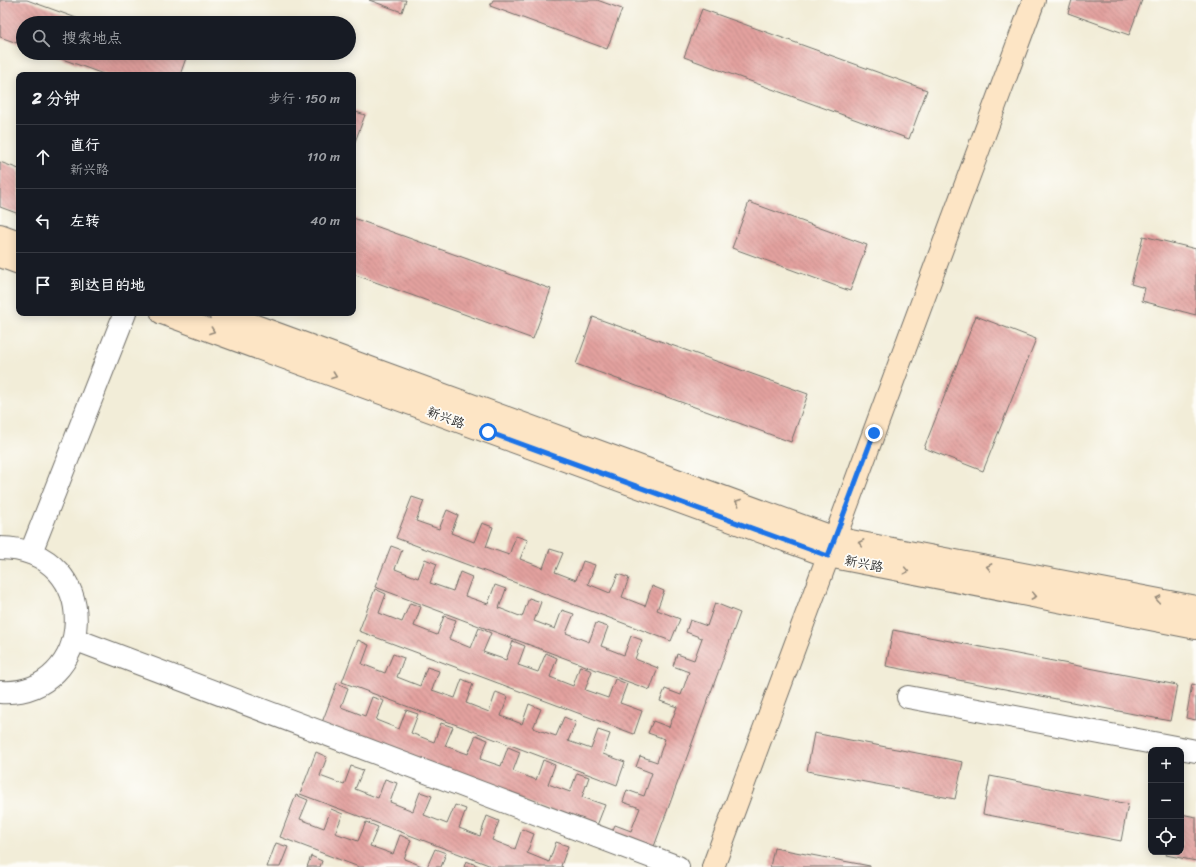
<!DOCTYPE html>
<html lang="zh">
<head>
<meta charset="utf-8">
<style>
	:root { --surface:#171b24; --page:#242831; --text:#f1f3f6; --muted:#9ea1a6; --line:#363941 }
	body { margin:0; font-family:Sriracha,"LXGW WenKai TC",sans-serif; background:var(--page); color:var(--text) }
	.controls { position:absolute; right:12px; bottom:12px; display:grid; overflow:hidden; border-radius:8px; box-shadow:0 2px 10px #0003 }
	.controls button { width:36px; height:36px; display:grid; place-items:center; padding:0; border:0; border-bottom:1px solid var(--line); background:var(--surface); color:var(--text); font:20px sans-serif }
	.stop { position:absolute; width:12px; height:12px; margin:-9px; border:3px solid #1a73e8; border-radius:50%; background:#fff }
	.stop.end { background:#1a73e8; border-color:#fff; box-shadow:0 1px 4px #0008 }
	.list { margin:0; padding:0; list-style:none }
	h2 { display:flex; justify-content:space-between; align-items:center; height:52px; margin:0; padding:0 16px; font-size:17px }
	h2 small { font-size:13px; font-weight:400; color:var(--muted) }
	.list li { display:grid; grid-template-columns:26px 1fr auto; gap:12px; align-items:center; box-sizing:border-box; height:64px; padding:0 16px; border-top:1px solid var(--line) }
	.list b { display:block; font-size:15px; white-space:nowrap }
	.list p { margin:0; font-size:13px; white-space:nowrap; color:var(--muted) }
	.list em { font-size:13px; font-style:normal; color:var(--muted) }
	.icon { flex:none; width:22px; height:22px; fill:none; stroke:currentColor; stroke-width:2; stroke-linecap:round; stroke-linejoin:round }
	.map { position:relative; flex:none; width:1196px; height:867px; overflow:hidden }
	.search { position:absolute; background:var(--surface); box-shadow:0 2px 10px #0003; left:16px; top:16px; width:340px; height:44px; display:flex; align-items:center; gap:10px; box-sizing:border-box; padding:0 14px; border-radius:22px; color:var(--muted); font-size:15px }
	.panel { position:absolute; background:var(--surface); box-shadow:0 2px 10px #0003; left:16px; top:72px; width:340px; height:244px; border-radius:8px }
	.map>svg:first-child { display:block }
	.building { fill:url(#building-back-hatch) }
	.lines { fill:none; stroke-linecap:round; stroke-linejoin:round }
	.minor-casing { stroke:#716f68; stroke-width:24 }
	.secondary-casing { stroke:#716f68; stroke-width:24 }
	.minor { stroke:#fff; stroke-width:22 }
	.secondary { stroke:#fde5c5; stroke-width:22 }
	.oneway { stroke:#948878 }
	.route { stroke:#1a73e8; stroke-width:5 }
	.labels { text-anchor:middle; stroke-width:3.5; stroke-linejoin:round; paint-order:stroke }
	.street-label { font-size:13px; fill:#2b2b2b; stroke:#fdfcf7 }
</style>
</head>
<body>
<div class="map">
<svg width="1196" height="867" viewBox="0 0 1196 867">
	<defs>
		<pattern id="building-back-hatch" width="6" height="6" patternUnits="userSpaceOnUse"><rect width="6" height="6" fill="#e3a19f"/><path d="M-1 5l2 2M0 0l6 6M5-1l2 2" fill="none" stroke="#b88382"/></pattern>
	</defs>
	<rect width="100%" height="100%" fill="#fdfcf7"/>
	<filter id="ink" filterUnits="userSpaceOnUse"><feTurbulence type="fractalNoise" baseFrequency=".025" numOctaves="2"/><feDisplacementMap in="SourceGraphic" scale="8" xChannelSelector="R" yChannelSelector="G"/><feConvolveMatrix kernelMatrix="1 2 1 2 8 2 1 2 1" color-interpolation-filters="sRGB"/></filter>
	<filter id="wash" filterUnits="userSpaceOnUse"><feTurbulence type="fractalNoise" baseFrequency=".012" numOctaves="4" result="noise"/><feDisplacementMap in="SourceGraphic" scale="16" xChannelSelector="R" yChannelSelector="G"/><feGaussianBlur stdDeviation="0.9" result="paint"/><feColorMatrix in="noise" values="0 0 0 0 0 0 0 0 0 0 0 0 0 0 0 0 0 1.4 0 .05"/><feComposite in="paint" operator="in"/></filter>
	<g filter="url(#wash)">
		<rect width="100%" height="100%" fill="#f2edd8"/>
		<g id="blocks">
			<!-- building -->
			<path class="building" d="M0,0H27L90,23H23V45L0,37Z
				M369,0H406L402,12Z
				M493,0H597L622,9L607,49L490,6Z
				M1072,0H1142L1129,35L1068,13Z
				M702,9L927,90L909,139L684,57Z
				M46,53H173L186,58L180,75H106Z
				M353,111L365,115L353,147Z
				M0,162L19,169V214L0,207Z
				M749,202L867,245L850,291L732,248Z
				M353,218L551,289L533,339L353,274Z
				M1143,236L1196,249V315L1142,301L1145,288L1131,284Z
				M976,316L1036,339L983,471L924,448Z
				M593,317L808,394L791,442L576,364Z
				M412,497L424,501L416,521L439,529L447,510L458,515L451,533L474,542L482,523L493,527L486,547L509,555L516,536L528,540L520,559L543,568L550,549L563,553L555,572L576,580L583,561L595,565L588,584L610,593L618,574L629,578L622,597L645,606L652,586L664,591L657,610L680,619L671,641L396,538Z
				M391,546L402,550L395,569L418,578L425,559L437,564L430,583L453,591L460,572L472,577L465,596L488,604L495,585L506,589L499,608L522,617L529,598L541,602L534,621L555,629L562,610L574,614L566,633L589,642L596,623L608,627L601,646L624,655L631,636L642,640L635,659L658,668L650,690L375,587Z
				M375,589L386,594L379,613L402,622L410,603L421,607L414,626L437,635L444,616L456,620L449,639L471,648L479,628L491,633L483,652L506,660L513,641L525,646L518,665L538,672L546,653L557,658L550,677L573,686L580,666L592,671L585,690L608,698L615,679L627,684L620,703L642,711L634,734L359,631Z
				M715,603L740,613L652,852L610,836L615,825L631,831L640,808L623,802L627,790L644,796L652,773L636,767L640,756L657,762L665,739L648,733L653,721L669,727L677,707L660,701L665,689L681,695L689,672L673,666L677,654L694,660L702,638L686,632L690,620L707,626Z
				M893,630L1177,685L1170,721L886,666Z
				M358,640L369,645L362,664L385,673L393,654L404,658L397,677L420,686L427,667L439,671L432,690L455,698L462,679L473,684L466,703L489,712L496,692L508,697L501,716L522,724L529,704L541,709L533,728L556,736L564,717L576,722L568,741L591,749L598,730L610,734L603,754L625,762L617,785L342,682Z
				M337,683L348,688L341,707L365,716L372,697L384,701L376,720L399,729L406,710L418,714L411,733L434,742L441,723L453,727L445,746L468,754L476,735L488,740L480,759L501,766L508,747L520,752L513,771L536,780L543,760L555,765L548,784L570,792L577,773L589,777L582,797L605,805L596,828L321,725Z
				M1192,684L1196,685V720L1186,718Z
				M814,733L963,762L955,799L807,771Z
				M316,752L327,757L320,776L344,785L351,766L363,770L355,789L378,798L385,779L397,783L390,802L413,811L420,792L432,796L424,815L447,824L455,805L466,809L459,828L480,836L487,816L499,821L492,840L515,849L522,829L534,834L527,853L549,862L556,842L568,846L561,866L563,867H494L300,794Z
				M990,776L1128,804L1121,841L983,814Z
				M296,795L308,800L300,819L324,828L331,809L343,814L335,833L358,841L366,822L378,827L370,846L393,854L400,835L411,840L404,859L425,867H359L280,837Z
				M1181,814L1196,817V861L1166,855L1167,852H1181Z
				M276,843L288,847L280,867H267Z
				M774,848L870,866V867H770Z
				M435,849L446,853L441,867H427Z
				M311,856L322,861L320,867H307Z
				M466,861L479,866L478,867H464Z"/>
		</g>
	</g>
	<g filter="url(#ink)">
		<use href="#blocks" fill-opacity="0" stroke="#716f68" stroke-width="1"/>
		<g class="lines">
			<!-- minor casing -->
			<g class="minor-casing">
				<path id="minor" d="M0,548C106,549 96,698 0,692
					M31,552L125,313
					M74,639L678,867
					M908,697L1196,751"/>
			</g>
			<!-- secondary casing -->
			<g class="secondary-casing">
				<path id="secondary" d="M0,235L19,242
					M0,256L19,263
					M162,313L828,556L1196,628
					M220,313L835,538L1196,607
					M713,867L1034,0"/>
			</g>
			<!-- minor -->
			<use href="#minor" class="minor"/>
			<!-- secondary -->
			<use href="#secondary" class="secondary"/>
		</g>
		<!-- one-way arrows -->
		<defs><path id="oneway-chevron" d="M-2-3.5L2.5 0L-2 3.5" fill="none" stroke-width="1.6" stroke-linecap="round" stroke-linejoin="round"/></defs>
		<g class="oneway">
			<use href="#oneway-chevron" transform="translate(212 331) rotate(20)"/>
			<use href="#oneway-chevron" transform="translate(334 376) rotate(20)"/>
			<use href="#oneway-chevron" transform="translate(738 502) rotate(-160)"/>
			<use href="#oneway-chevron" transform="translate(861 543) rotate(-169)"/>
			<use href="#oneway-chevron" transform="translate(989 567) rotate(-169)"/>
			<use href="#oneway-chevron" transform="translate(906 571) rotate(11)"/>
			<use href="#oneway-chevron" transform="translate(1034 596) rotate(11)"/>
			<use href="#oneway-chevron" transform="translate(1158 599) rotate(-169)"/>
		</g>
	</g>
	<g class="lines" filter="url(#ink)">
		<!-- route -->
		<path class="route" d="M488,432L828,556L874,433"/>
	</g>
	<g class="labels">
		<!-- street labels -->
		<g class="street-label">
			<text transform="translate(446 417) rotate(20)" y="5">新兴路</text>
			<text transform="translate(864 563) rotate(11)" y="5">新兴路</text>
		</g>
	</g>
</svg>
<div class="controls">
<button>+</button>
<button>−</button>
<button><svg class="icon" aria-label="locate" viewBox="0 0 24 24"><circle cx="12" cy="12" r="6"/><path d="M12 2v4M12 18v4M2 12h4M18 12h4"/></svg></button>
</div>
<div class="stop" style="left:488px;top:432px"></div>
<div class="stop end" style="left:874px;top:433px"></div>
<div class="search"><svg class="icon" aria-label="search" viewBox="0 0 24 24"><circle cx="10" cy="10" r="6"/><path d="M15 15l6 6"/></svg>搜索地点</div>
<section class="panel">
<h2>2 分钟<small>步行 · 150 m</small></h2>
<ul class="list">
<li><svg class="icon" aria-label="ahead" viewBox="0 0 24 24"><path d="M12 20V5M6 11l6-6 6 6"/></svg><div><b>直行</b><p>新兴路</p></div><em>110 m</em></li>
<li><svg class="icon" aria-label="left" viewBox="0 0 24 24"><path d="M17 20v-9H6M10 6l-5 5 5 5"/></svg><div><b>左转</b></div><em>40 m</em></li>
<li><svg class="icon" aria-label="arrive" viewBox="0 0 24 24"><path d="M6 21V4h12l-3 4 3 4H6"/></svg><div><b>到达目的地</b></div></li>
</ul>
</section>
</div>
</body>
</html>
